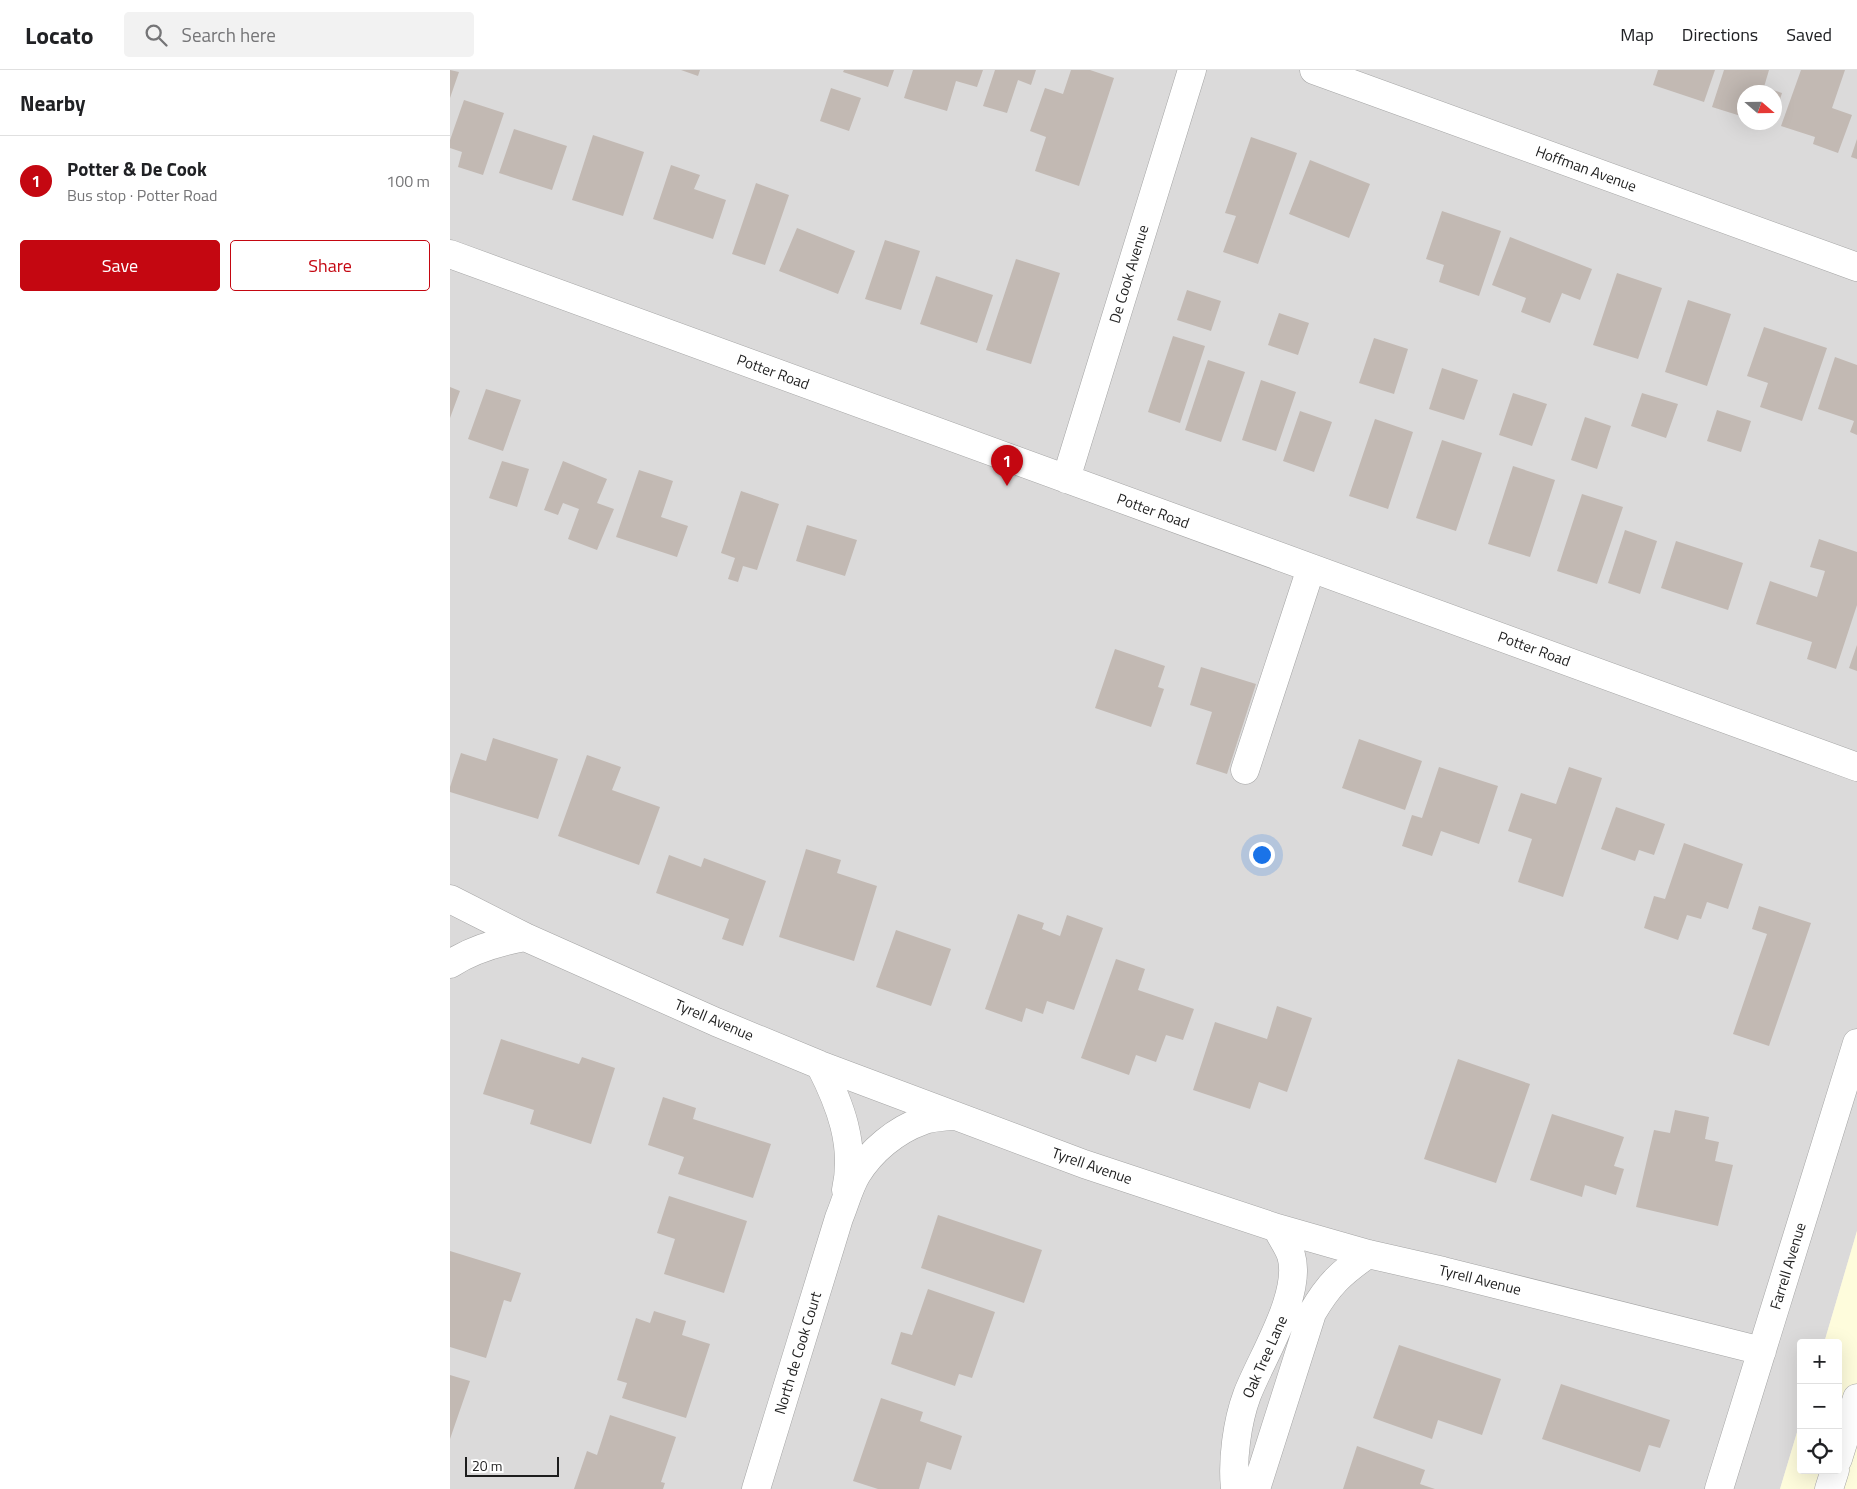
<!DOCTYPE html>
<html lang="en">
<head>
<meta charset="utf-8">
<style>
	:root { --surface:#fff; --page:#f2f2f2; --text:#202124; --muted:#757577; --line:#e0e0e0; --accent:#c40711 }
	body { margin:0; font-family:"Titillium Web",sans-serif; background:var(--page); color:var(--text) }
	.controls { position:absolute; right:15px; bottom:15px; display:grid; overflow:hidden; border-radius:5px; box-shadow:0 5px 20px #0002 }
	.controls button { width:45px; height:45px; display:grid; place-items:center; padding:0; border:0; border-bottom:1px solid var(--line); background:var(--surface); color:var(--text); font:25px sans-serif }
	.compass { position:absolute; left:1287px; top:15px; width:45px; height:45px; border-radius:50%; background:var(--surface); box-shadow:0 5px 20px #0002; rotate:110deg }
	.scale { position:absolute; left:15px; bottom:12px; width:94px; box-sizing:border-box; padding-left:5px; border:2px solid #1d1d1d; border-top:0; font-size:14px; line-height:18px; white-space:nowrap; color:#1d1d1d; -webkit-text-stroke:4px #fff; paint-order:stroke }
	.you { position:absolute; left:811px; top:784px; width:18px; height:18px; margin:-12px; border:4px solid #fff; border-radius:50%; background:#1a73e8; box-shadow:0 0 0 8px #1a73e833 }
	.badge { display:grid; place-items:center; width:32px; height:32px; border-radius:50%; background:var(--accent); color:#fff; font-size:16px; font-weight:700 }
	.pin { position:absolute; translate:-50% -41px; filter:drop-shadow(0 1px 2px #0008) }
	.pin::after { content:''; position:absolute; top:26px; width:18px; height:15px; background:inherit; clip-path:polygon(0 0,100% 0,50% 100%) }
	.list { margin:0; padding:0; list-style:none }
	h2 { display:flex; justify-content:space-between; align-items:center; height:65px; margin:0; padding:0 20px; font-size:21px }
	h2 small { font-size:16px; font-weight:400; color:var(--muted) }
	.list li { display:grid; grid-template-columns:32px 1fr auto; gap:15px; align-items:center; box-sizing:border-box; height:90px; padding:0 20px; border-top:1px solid var(--line) }
	.list b { display:block; font-size:19px; white-space:nowrap }
	.list p { margin:0; font-size:16px; white-space:nowrap; color:var(--muted) }
	.list em { font-size:16px; font-style:normal; color:var(--muted) }
	.actions { display:flex; gap:10px; padding:15px 20px }
	.actions a { flex:1; padding:11px 0; border:1px solid var(--accent); border-radius:5px; text-align:center; font-size:18px; color:var(--accent) }
	.actions .main { background:var(--accent); color:#fff }
	.icon { flex:none; width:28px; height:28px; fill:none; stroke:currentColor; stroke-width:2; stroke-linecap:round; stroke-linejoin:round }
	.map { position:relative; flex:none; width:1407px; height:1419px; overflow:hidden }
	header { display:flex; align-items:center; gap:30px; box-sizing:border-box; height:70px; padding:0 25px; background:var(--surface); border-bottom:1px solid var(--line) }
	header strong { font-size:24px }
	nav { display:flex; gap:28px; margin-inline-start:auto; font-size:18px }
	.search { width:350px; height:45px; background:var(--page); display:flex; align-items:center; gap:12px; box-sizing:border-box; padding:0 18px; border-radius:5px; color:var(--muted); font-size:19px }
	main { display:flex }
	aside { flex:1; background:var(--surface) }
	.map>svg:first-child { display:block }
	.residential { fill:#dbdada; fill-rule:evenodd }
	.education { fill:#fefcdc }
	.building { fill:#c2b9b3 }
	.lines { fill:none; stroke-linecap:round; stroke-linejoin:round }
	.minor-casing { stroke:#a4a4a4; stroke-width:29 }
	.minor { stroke:#fff; stroke-width:28 }
	.labels { text-anchor:middle; stroke-width:4; stroke-linejoin:round; paint-order:stroke }
	.street-label { font-size:15px; fill:#1d1d1d; stroke:#fff }
</style>
</head>
<body>
<header>
<strong>Locato</strong>
<div class="search"><svg class="icon" aria-label="search" viewBox="0 0 24 24"><circle cx="10" cy="10" r="6"/><path d="M15 15l6 6"/></svg>Search here</div>
<nav><a>Map</a><a>Directions</a><a>Saved</a></nav>
</header>
<main>
<aside>
<h2>Nearby<small></small></h2>
<ul class="list">
<li><span class="badge">1</span><div><b>Potter &amp; De Cook</b><p>Bus stop · Potter Road</p></div><em>100 m</em></li>
</ul>
<div class="actions"><a class="main">Save</a><a>Share</a></div>
</aside>
<div class="map">
<svg width="1407" height="1419" viewBox="0 0 1407 1419">
	<rect width="100%" height="100%" fill="#eeeae3"/>
	<!-- residential -->
	<path class="residential" d="M0,0H1407V1161L1374,1273H1351V1349L1330,1419H0ZM1294,22H1324V52H1294Z"/>
	<!-- education -->
	<path class="education" d="M1407,1161V1419H1330L1351,1349V1400H1388V1273H1374Z"/>
	<!-- building -->
	<path class="building" d="M0,0L9,2L0,28Z
		M231,0H250L248,6Z
		M394,0H444L438,17L393,2Z
		M463,0H533L527,17L506,11L497,41L454,28Z
		M545,0H586L581,15L568,10L557,43L533,36Z
		M621,0H640L664,8L629,116L585,101L596,67L580,61L595,18L613,24Z
		M1208,0H1265L1254,32L1203,15Z
		M1274,0H1319L1314,17L1332,23L1325,45L1324,22H1294V47L1262,37Z
		M1351,0H1395L1382,38L1402,45L1388,83L1363,74L1365,67L1331,56Z
		M381,18L411,28L399,61L370,51Z
		M14,30L54,43L33,105L8,97L12,82L0,78V70Z
		M64,59L117,76L102,120L49,103Z
		M143,65L194,82L173,146L122,130Z
		M801,67L847,83L808,194L773,182L786,146L775,143Z
		M1407,69V89L1401,87Z
		M860,90L920,114L899,168L839,144Z
		M221,95L250,105L244,119L276,130L263,169L203,149Z
		M306,113L339,125L315,195L282,184Z
		M992,141L1051,161L1029,226L989,212L994,195L976,189Z
		M347,158L405,181L388,224L329,201Z
		M1060,167L1142,199L1130,230L1112,223L1100,253L1071,242L1076,228L1042,215Z
		M435,170L470,181L451,240L415,229Z
		M566,189L610,203L581,294L536,280Z
		M1167,203L1212,218L1188,289L1143,275Z
		M486,206L543,225L527,273L470,254Z
		M737,220L771,231L761,261L727,250Z
		M1238,230L1281,244L1257,316L1215,302Z
		M829,243L859,253L848,285L818,275Z
		M1314,257L1377,278L1352,351L1310,337L1318,313L1297,306Z
		M723,266L755,276L730,353L698,342Z
		M924,268L958,279L944,324L909,313Z
		M1385,287L1407,295V365L1400,362L1404,351L1368,339Z
		M758,290L795,302L771,372L735,360Z
		M992,298L1028,310L1014,350L979,339Z
		M811,310L846,322L826,381L792,370Z
		M0,317L10,321L0,348Z
		M36,319L71,330L53,381L18,369Z
		M1063,323L1097,334L1082,376L1049,365Z
		M1192,323L1228,334L1216,368L1181,356Z
		M1267,340L1301,351L1291,382L1257,371Z
		M850,341L882,352L864,402L833,391Z
		M1135,347L1161,356L1147,399L1121,390Z
		M925,349L963,362L938,439L899,426Z
		M992,370L1032,383L1006,461L966,448Z
		M52,391L79,399L67,437L39,428Z
		M113,391L157,409L147,433L164,439L147,480L118,469L129,439L113,433L108,445L94,440Z
		M1063,396L1105,410L1080,487L1038,474Z
		M189,400L223,411L211,447L238,456L227,487L166,467Z
		M291,421L329,434L307,500L293,496L288,512L278,509L285,488L271,483Z
		M1132,424L1173,437L1147,514L1107,501Z
		M357,455L407,470L395,506L346,491Z
		M1175,460L1207,471L1190,524L1158,513Z
		M1369,469L1407,482V535L1386,599L1357,589L1362,572L1306,554L1320,511L1367,527L1375,501L1360,497Z
		M1226,471L1293,493L1278,540L1211,518Z
		M1407,575V601L1399,598Z
		M665,579L715,596L708,617L714,619L701,657L645,638Z
		M751,597L806,614L777,704L746,694L762,642L740,635Z
		M43,668L108,689L88,749L0,722V717L11,683L36,691Z
		M909,669L972,691L955,740L892,718Z
		M137,685L171,697L162,720L210,737L189,795L108,766Z
		M989,697L1048,716L1029,774L991,761L982,786L952,776L962,745L972,748Z
		M1119,697L1152,708L1113,827L1068,812L1082,769L1058,761L1071,723L1106,734Z
		M1166,737L1215,754L1204,785L1189,780L1185,791L1151,779Z
		M1234,773L1293,794L1278,839L1257,832L1251,849L1237,845L1228,870L1194,858L1204,826L1215,829Z
		M356,779L391,790L387,803L427,816L404,891L329,867Z
		M219,785L251,797L254,788L316,811L293,876L272,869L279,849L206,823Z
		M1309,836L1361,853L1319,976L1283,964L1317,864L1302,859Z
		M568,844L594,853L592,859L610,866L617,845L653,858L624,940L597,931L593,944L576,938L572,952L535,939Z
		M446,860L501,879L481,936L426,917Z
		M666,889L695,899L688,920L744,939L733,970L716,965L706,992L686,985L679,1005L631,988Z
		M827,936L862,948L837,1022L809,1012L800,1039L743,1020L765,952L817,969Z
		M51,969L129,994L132,987L165,998L141,1074L80,1054L84,1040L33,1024Z
		M1008,989L1080,1014L1046,1113L974,1089Z
		M213,1027L246,1038L243,1049L321,1074L303,1128L228,1104L234,1087L198,1075Z
		M1225,1040L1259,1047L1255,1069L1269,1072L1265,1091L1283,1095L1268,1156L1186,1137L1204,1060L1220,1063Z
		M1102,1044L1174,1067L1164,1096L1174,1099L1166,1125L1135,1115L1132,1127L1080,1110Z
		M219,1126L297,1151L274,1223L214,1204L225,1169L207,1163Z
		M488,1145L592,1180L574,1233L471,1198Z
		M0,1181L71,1203L61,1232L54,1230L36,1288L0,1277Z
		M478,1219L545,1242L522,1308L509,1304L505,1316L441,1294L451,1262L462,1265Z
		M204,1241L236,1251L232,1265L260,1274L236,1348L172,1328L177,1313L167,1310L186,1248L200,1253Z
		M949,1275L1051,1309L1032,1365L988,1350L982,1369L923,1348Z
		M0,1305L20,1311L0,1369Z
		M1111,1314L1220,1350L1210,1378L1199,1375L1190,1402L1092,1369Z
		M431,1328L473,1342L470,1351L512,1366L501,1400L477,1392L469,1419H428L403,1411Z
		M160,1345L226,1367L211,1412L215,1413L213,1419H124L137,1381L147,1385Z
		M907,1376L975,1400L970,1414L985,1419H893Z"/>
	<g class="lines">
		<!-- minor casing -->
		<g class="minor-casing">
			<path id="minor" d="M864,0L1407,197
				M0,184L1407,697
				M616,409L742,0
				M795,700L861,498
				M0,829L75,867L266,952L370,995L634,1094L827,1158L918,1184L993,1201L1312,1281
				M0,894C23,879 48,872 75,867
				M370,995C390,1034 406,1075 396,1120
				M1388,1389L1407,1328
				M306,1419L389,1148C395,1134 399,1117 407,1104C421,1081 446,1060 472,1051C481,1047 493,1047 502,1046
				M785,1419C782,1390 787,1352 797,1325C811,1288 853,1224 841,1185C838,1176 831,1167 827,1158
				M806,1419L862,1243C879,1214 891,1203 918,1184
				M1269,1419L1407,973
				M1379,1419L1385,1400"/>
		</g>
		<!-- minor -->
		<use href="#minor" class="minor"/>
	</g>
	<g class="labels">
		<!-- street labels -->
		<g class="street-label">
			<text transform="translate(1136 99) rotate(20)" y="5">Hoffman Avenue</text>
			<text transform="translate(679 204) rotate(-73)" y="5">De Cook Avenue</text>
			<text transform="translate(323 302) rotate(20)" y="5">Potter Road</text>
			<text transform="translate(703 441) rotate(20)" y="5">Potter Road</text>
			<text transform="translate(1084 579) rotate(20)" y="5">Potter Road</text>
			<text transform="translate(264 950) rotate(23)" y="5">Tyrell Avenue</text>
			<text transform="translate(642 1096) rotate(19)" y="5">Tyrell Avenue</text>
			<text transform="translate(1338 1196) rotate(-73)" y="5">Farrell Avenue</text>
			<text transform="translate(1030 1210) rotate(14)" y="5">Tyrell Avenue</text>
			<text transform="translate(348 1283) rotate(-73)" y="5">North de Cook Court</text>
			<text transform="translate(815 1287) rotate(-66)" y="5">Oak Tree Lane</text>
		</g>
	</g>
</svg>
<div class="controls">
<button>+</button>
<button>−</button>
<button><svg class="icon" aria-label="locate" viewBox="0 0 24 24"><circle cx="12" cy="12" r="6"/><path d="M12 2v4M12 18v4M2 12h4M18 12h4"/></svg></button>
</div>
<svg class="compass" viewBox="-18 -18 36 36"><path d="M0-13l5 13h-10z" fill="#e53935"/><path d="M0 13l5-13h-10z" fill="#757577"/></svg>
<div class="scale">20 m</div>
<div class="you"></div>
<div class="pin badge" style="left:557px;top:416px">1</div>
</div>
</main>
</body>
</html>
